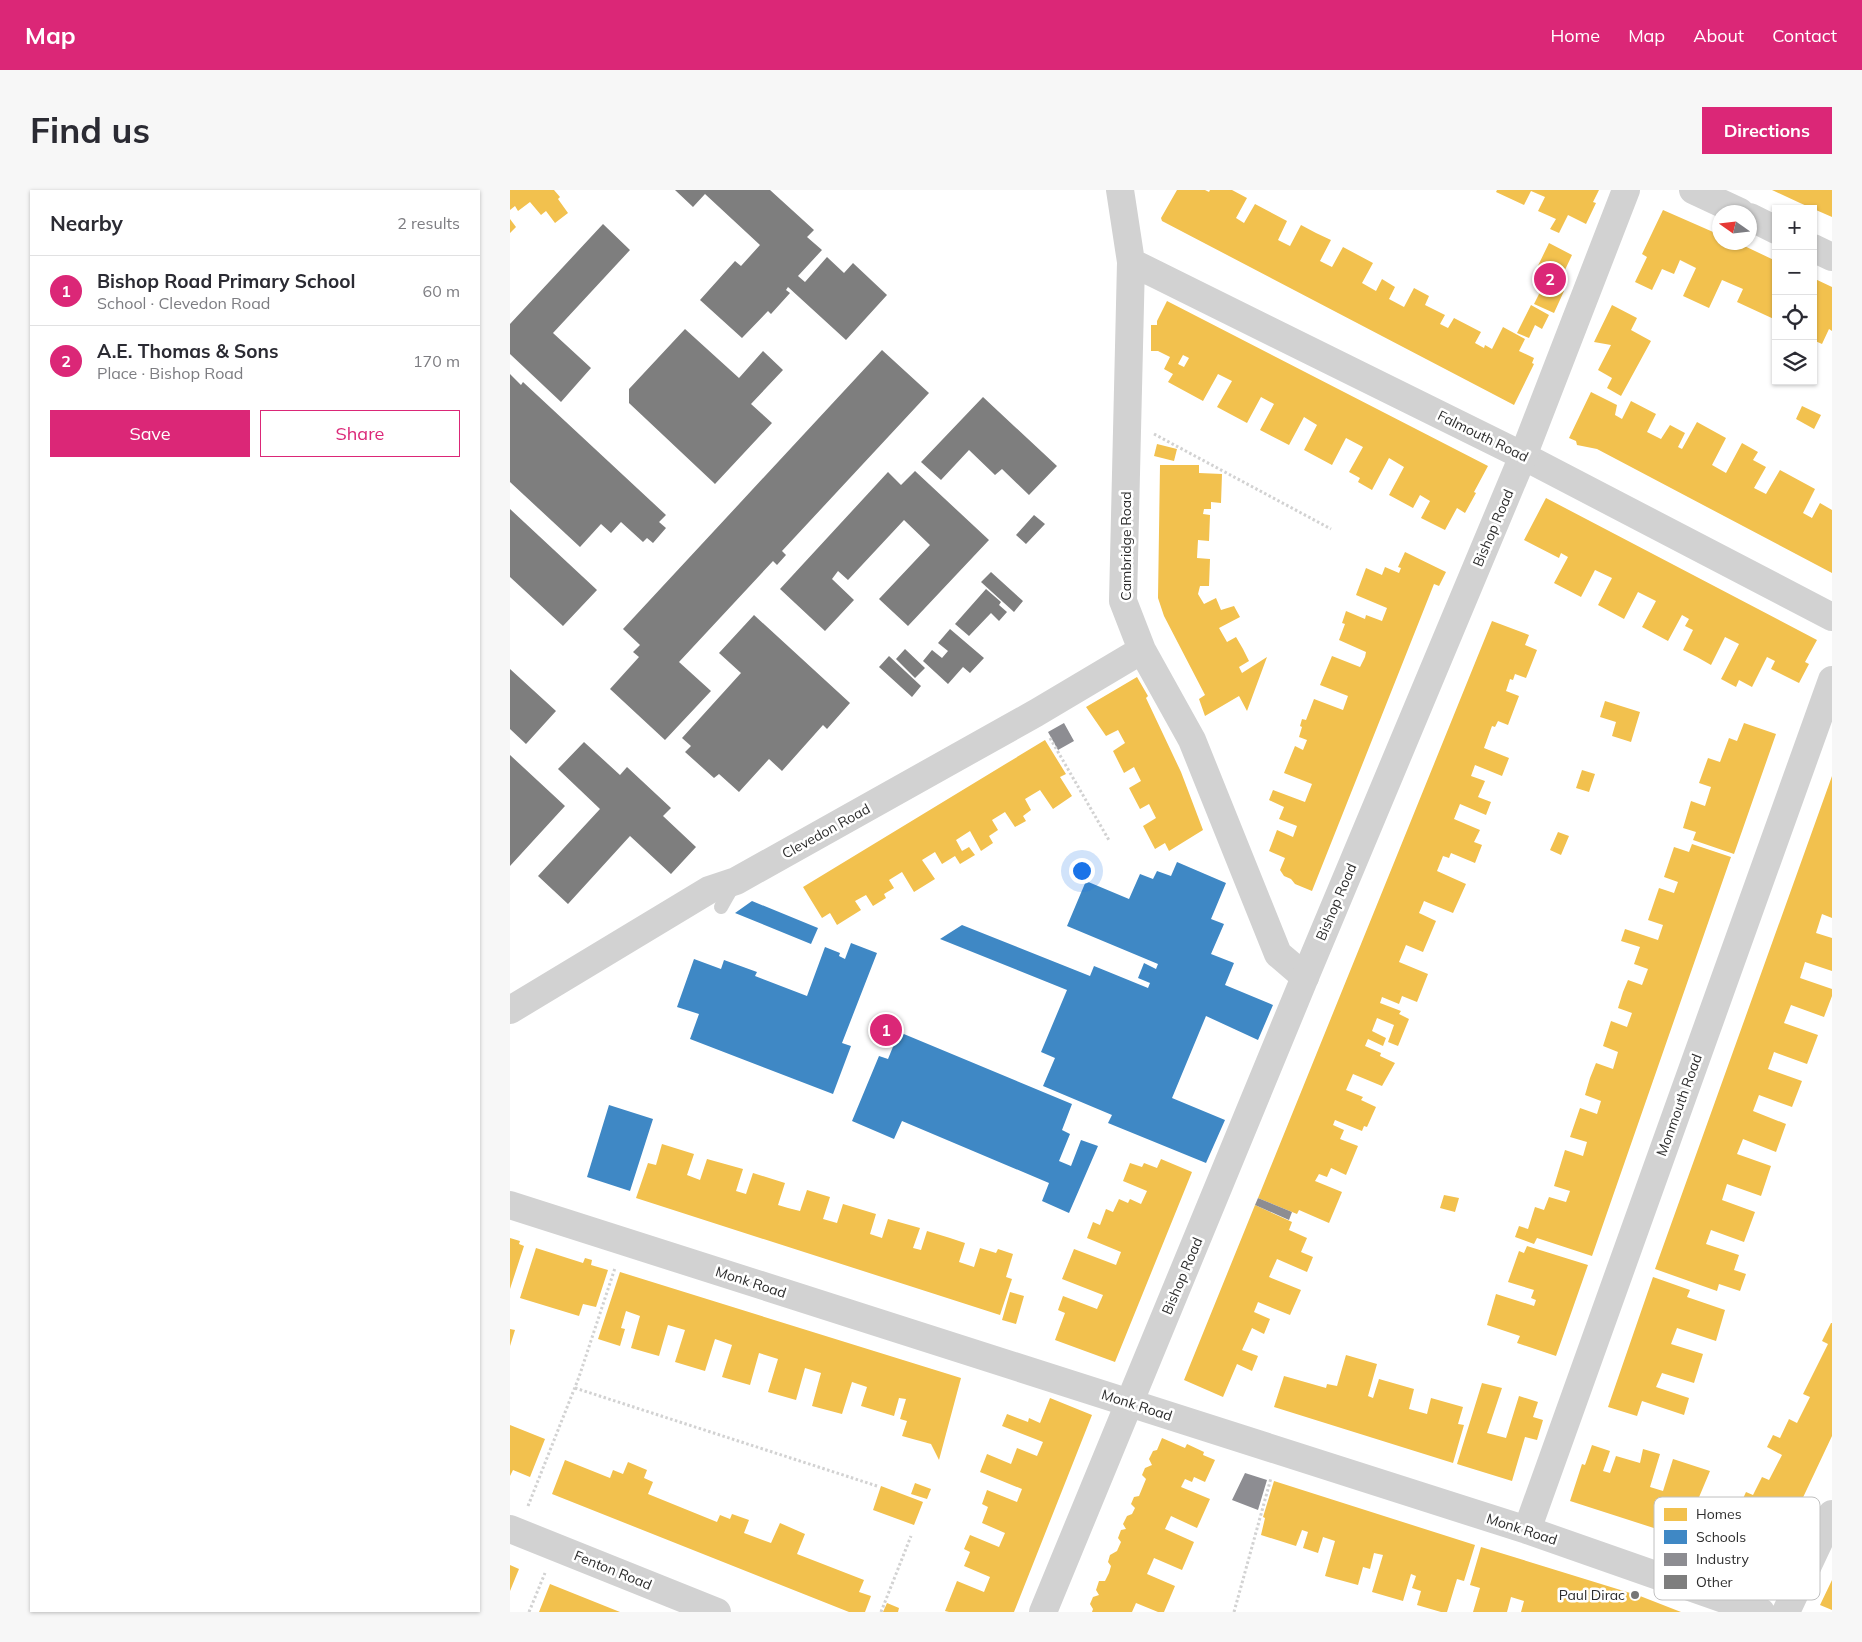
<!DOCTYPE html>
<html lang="en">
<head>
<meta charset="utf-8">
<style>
	:root { --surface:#fff; --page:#f7f7f7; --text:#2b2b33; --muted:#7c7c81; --line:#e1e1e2; --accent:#db2777 }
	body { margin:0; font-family:Mulish,sans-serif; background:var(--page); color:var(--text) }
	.controls { position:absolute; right:15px; top:15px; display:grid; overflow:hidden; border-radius:0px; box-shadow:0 1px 4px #0004 }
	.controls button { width:45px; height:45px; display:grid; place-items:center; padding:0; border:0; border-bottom:1px solid var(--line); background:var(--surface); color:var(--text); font:25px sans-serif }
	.compass { position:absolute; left:1202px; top:15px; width:45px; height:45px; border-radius:50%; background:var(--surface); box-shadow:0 1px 4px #0004; rotate:284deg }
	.you { position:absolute; left:571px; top:680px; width:18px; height:18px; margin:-12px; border:4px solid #fff; border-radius:50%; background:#1a73e8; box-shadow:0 0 0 8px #1a73e833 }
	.badge { display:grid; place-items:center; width:32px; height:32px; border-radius:50%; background:var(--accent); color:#fff; font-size:16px; font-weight:700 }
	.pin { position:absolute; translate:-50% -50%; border:2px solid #fff; box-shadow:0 1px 5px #0006 }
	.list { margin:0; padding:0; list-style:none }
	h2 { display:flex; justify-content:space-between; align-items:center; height:65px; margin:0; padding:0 20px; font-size:21px }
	h2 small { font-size:16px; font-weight:400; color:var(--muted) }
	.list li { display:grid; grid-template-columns:32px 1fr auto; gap:15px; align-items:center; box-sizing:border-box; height:70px; padding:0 20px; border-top:1px solid var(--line) }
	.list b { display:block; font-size:19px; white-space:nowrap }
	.list p { margin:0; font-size:16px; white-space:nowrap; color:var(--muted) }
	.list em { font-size:16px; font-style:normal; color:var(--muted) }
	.actions { display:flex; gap:10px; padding:15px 20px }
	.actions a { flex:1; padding:11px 0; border:1px solid var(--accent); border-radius:0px; text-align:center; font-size:18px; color:var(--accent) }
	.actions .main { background:var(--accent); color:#fff }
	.icon { flex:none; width:28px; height:28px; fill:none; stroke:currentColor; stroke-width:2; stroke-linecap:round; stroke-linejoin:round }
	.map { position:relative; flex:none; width:1322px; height:1422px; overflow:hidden; border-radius:0px }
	header { display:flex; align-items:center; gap:30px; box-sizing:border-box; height:70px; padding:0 25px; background:var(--accent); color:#fff }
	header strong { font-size:24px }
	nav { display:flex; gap:28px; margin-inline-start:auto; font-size:18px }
	.intro { display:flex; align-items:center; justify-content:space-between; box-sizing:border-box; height:120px; padding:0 30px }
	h1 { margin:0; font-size:35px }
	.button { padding:12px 22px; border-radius:0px; background:var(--accent); color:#fff; font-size:18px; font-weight:700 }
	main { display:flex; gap:30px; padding:0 30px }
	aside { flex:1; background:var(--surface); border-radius:0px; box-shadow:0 1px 4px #0004 }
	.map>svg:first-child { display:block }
	.homes { fill:#f2c14e; fill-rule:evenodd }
	.schools { fill:#3f88c5 }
	.industry { fill:#8d8d92 }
	.building { fill:#7e7e7e }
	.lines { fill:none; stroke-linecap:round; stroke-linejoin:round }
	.path { stroke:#d2d2d2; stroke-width:3; stroke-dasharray:2.5 2.5; stroke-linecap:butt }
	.service { stroke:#d2d2d2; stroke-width:14 }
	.minor { stroke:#d2d2d2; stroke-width:28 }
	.tertiary { stroke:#d2d2d2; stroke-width:28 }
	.poi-dot { fill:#767676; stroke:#fff; stroke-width:2 }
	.labels { text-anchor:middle; stroke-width:5; stroke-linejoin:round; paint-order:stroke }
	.street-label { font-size:14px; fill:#2d2d2d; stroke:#fff }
	.poi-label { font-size:14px; fill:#2d2d2d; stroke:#fff; text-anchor:end }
	.key { fill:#fff; stroke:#c0c0c0; stroke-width:1 }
	.key-label { font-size:14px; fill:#2d2d2d }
</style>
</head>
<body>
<header>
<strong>Map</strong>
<nav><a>Home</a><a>Map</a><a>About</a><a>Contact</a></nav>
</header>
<div class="intro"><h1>Find us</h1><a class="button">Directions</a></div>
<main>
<aside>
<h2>Nearby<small>2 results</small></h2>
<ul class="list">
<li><span class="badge">1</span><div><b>Bishop Road Primary School</b><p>School · Clevedon Road</p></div><em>60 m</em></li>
<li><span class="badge">2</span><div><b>A.E. Thomas &amp; Sons</b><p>Place · Bishop Road</p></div><em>170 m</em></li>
</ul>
<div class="actions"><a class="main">Save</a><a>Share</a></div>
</aside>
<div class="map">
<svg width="1322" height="1422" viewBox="0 0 1322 1422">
	<rect width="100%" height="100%" fill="#fff"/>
	<!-- homes -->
	<path class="homes" d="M0,0H44L50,7L48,9L58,23L45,33L36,21L31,25L20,12L8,21L5,16L0,20Z
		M667,0H695L699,2L700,0H722L737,8L726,28L734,33L745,14L777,31L768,50L780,56L791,35L806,43L821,50L810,71L822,77L833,57L863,73L852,93L866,101L872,89L885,97L879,109L894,117L904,98L919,106L915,115L935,125L930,134L938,138L944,128L971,142L965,153L974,158L975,155L982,159L993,137L1015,149L1009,161L1024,168L1022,173L1024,174L1004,215L652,31L651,28Z
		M987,0H1089L1083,12L1086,13L1076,34L1058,25L1049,43L1040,39L1046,29L1028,21L1035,7L1021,1L1014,15L986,2Z
		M1262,0H1322V27L1290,13Z
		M1153,20L1210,45V52H1226L1266,71V130L1227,112L1233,99L1212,90L1199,118L1173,106L1186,78L1170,70L1164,84L1152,79L1142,100L1125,92L1137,67L1132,64Z
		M0,29L6,37L0,43Z
		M1039,53L1062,65L1047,97L1054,101L1044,123L1024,114L1035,92L1023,86Z
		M1303,88L1322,97V141L1319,139L1312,154L1303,150Z
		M657,111L978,276L964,302L966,303L955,323L947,318L935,340L911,328L920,311L910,305L903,318L879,305L894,277L879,268L862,300L848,292L850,288L839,282L853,257L836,248L822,275L794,260L807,235L794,227L779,255L750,240L764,214L751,207L737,233L707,217L722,191L708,184L693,211L658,192L663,184L654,179L660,167L648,161H641V135H647V131ZM673,165L679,168L674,177L668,174Z
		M1021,115L1039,125L1032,139L1025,135L1019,148L1007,143Z
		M1102,115L1127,128L1121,140L1141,151L1111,206L1097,198L1102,188L1088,180L1101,155L1084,152Z
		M1081,202L1107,215L1105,225L1112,229L1121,211L1146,224L1137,242L1151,249L1160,235L1175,243L1168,257L1172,259L1187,232L1216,248L1202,275L1216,283L1232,253L1248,262L1243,270L1256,277L1244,298L1256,304L1270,280L1305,299L1293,323L1302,328L1310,313L1322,320V383L1087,259L1067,255L1066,251L1059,248Z
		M1292,216L1311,225L1304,239L1286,229Z
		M647,254L667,259L664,271L644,266Z
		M650,275H689V283L712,284L711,313L701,312V319H694L693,324L700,325L699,351L688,350L687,368L700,369L699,396H690L688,404L694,414L706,408L711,420L724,416L730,427L709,438L717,452L726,447L733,459L739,471L729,477L732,483L757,467L737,521L729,506L695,526L689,509L695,505L654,426L648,408Z
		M1036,308L1307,450L1295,472L1299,474L1289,493L1261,479L1265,471L1257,467L1242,497L1229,490L1226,497L1211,489L1229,454L1215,447L1201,475L1187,467L1173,460L1183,440L1175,436L1179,429L1172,425L1158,451L1132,437L1146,411L1128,402L1114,429L1088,415L1102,388L1085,380L1071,407L1044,393L1058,367L1051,363L1049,368L1014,350Z
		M895,362L936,382L929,396L924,394L802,701L785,694L781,689L774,686L770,680L775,668L759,661L767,640L783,647L787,636L769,629L774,617L759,610L763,600L795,612L802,594L774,583L785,556L793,560L797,550L789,547L792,537L790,536L792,529L796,530L804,509L833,520L838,506L810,495L822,466L850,477L855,467L856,462L829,450L835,434L832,433L836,421L855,429L856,425L872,431L877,418L846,405L856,378L872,385L875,377L889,383L891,378L888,377Z
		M982,431L1019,445L1015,455L1027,460L1016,488L1005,484L1003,490L1000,489L996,501L1009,506L998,535L988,531L985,537L982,536L974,558L999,568L992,586L965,575L961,586L975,591L968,607L981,612L976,625L950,614L944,629L970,640L964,652L972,655L965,673L941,663L939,668L933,666L927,681L956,694L943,723L914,711L909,723L926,731L913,762L896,755L889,772L918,784L907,812L892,806L889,814L872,807L870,813L891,821L889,824L899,829L888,856L878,852L884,835L867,828L862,841L876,848L873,856L858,849L855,856L871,863L870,866L885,873L872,896L843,884L836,900L853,907L851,910L866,917L857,937L854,936L852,941L825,930L823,935L834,940L830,949L848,956L836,985L821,978L817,987L809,984L805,991L832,1002L819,1033L789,1020L787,1024L748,1008Z
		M627,487L638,506L636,508L671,582L693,640L659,661L655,653L645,659L633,636L646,628L639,614L630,619L619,598L631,591L624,577L614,583L603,561L615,553L608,540L596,546L576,517Z
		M1095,511L1130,522L1121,552L1102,546L1106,532L1090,527Z
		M1234,533L1266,544L1224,664L1183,650L1186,642L1173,638L1181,611L1195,616L1201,597L1189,593L1198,568L1210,572L1219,548L1227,551Z
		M535,550L556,584L550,587L562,606L543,619L530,600L515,609L521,620L513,626L516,631L505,637L495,622L482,630L488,640L479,646L483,653L471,661L460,641L446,650L452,661L459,657L465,665L450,674L445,666L432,674L425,662L412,670L425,689L404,702L392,682L379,690L384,698L374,704L376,708L363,716L356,705L345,711L351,720L327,735L320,723L312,728L293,697Z
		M1072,580L1085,584L1079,602L1066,598Z
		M1322,586V728L1312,724L1306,743L1322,748V781L1295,772L1290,788L1322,799V806L1314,827L1281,815L1274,833L1308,845L1297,874L1264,862L1258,879L1292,891L1282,917L1249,905L1243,921L1276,934L1266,962L1233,949L1227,964L1261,976L1251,1006L1217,994L1212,1010L1245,1022L1234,1052L1201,1040L1196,1054L1229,1065L1224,1080L1236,1084L1230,1101L1209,1094L1207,1101L1145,1079Z
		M1048,642L1059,646L1051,665L1040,660Z
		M1182,654L1221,667L1082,1066L1027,1048L1024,1054L1005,1047L1009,1036L1018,1039L1025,1017L1034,1020L1039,1007L1056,1012L1060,1001L1044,996L1055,960L1073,966L1077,952L1060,947L1070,918L1087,924L1091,911L1075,905L1080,888L1086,873L1103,879L1108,862L1093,856L1101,831L1117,837L1122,823L1108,818L1113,802L1118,790L1132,795L1138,779L1124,774L1130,757L1111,751L1115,739L1148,750L1153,735L1138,730L1149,698L1164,703L1168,692L1154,687L1164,657L1179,662Z
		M152,954L184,964L177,985L190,990L197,969L233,979L226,1001L236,1004L243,983L275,993L268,1015L278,1018L290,1021L297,1000L320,1007L313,1029L327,1033L333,1014L366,1024L360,1044L372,1048L378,1029L410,1038L403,1058L411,1060L417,1041L440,1048L455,1053L449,1072L464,1077L470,1058L486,1063L488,1059L503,1064L496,1087L502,1089L490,1125L126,1008L138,973L146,975Z
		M651,969L682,982L605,1172L545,1150L555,1123L548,1120L553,1106L587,1119L593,1105L552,1089L564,1059L606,1075L611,1062L577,1048L583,1032L590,1035L596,1019L603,1022L609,1009L618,1013L620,1009L631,1014L637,1001L613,991L620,973L632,977L634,973L647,978Z
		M934,1005L949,1008L945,1022L930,1018Z
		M745,1015L782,1032L779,1040L797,1048L791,1062L803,1067L797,1082L767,1069L759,1087L791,1100L780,1125L748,1112L744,1122L760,1129L754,1144L742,1138L732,1160L748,1166L742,1181L727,1174L713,1207L674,1190Z
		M0,1048L10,1051L9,1054L14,1056L0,1099Z
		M1017,1056L1078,1075L1046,1166L1007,1153L1010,1146L977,1135L986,1104L1024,1116L1026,1110L1021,1108L1024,1100L998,1092L1009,1061L1014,1063Z
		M26,1058L73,1073L75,1068L82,1070L81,1075L98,1080L86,1117L73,1114L69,1126L10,1108Z
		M110,1082L451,1188L429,1270L421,1254L392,1246L397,1231L390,1229L396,1209L389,1208L384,1226L351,1216L357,1197L342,1192L332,1224L302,1216L311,1183L295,1178L286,1210L258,1202L268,1169L249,1163L240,1195L212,1187L222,1155L205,1149L195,1181L165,1172L175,1140L158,1135L149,1166L121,1158L130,1126L116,1121L111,1138L115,1139L110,1156L88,1149Z
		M1143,1087L1180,1100L1177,1107L1215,1120L1206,1151L1167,1138L1161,1154L1193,1164L1184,1193L1152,1183L1146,1197L1179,1208L1174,1225L1132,1211L1127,1226L1098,1217Z
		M500,1102L514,1106L506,1134L492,1130Z
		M1321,1133H1322V1246L1255,1388L1201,1364L1207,1352L1221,1358L1226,1346L1231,1349L1245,1321L1230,1315L1236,1302L1243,1305L1252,1287L1259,1290L1272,1265L1257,1257L1263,1245L1270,1248L1279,1229L1287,1233L1300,1207L1293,1204L1318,1154L1312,1151Z
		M0,1139L5,1140L0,1156Z
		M836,1165L867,1174L858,1206L863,1208L869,1189L904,1199L899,1219L917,1224L921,1208L953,1217L948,1234L954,1235L943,1273L764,1217L774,1186L816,1198L817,1194L827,1196Z
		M972,1193L992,1198L977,1243L996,1248L1009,1206L1028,1212L1023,1227L1033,1230L1027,1250L1015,1247L1002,1291L947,1274Z
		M540,1208L582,1225L504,1422H439L435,1421L447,1391L474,1402L480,1387L454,1376L460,1362L454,1359L460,1345L489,1357L495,1343L472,1333L478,1317L472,1314L477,1300L507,1312L512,1299L470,1282L477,1264L501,1274L507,1258L527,1266L533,1252L492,1236L497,1224L518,1232L519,1228L530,1233Z
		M0,1235L35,1249L20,1287L3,1280L0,1286Z
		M652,1248L675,1258L677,1254L694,1262L693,1265L705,1270L695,1292L684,1287L682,1292L675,1289L671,1297L700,1309L687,1338L661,1326L655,1339L684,1352L672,1380L644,1368L637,1384L665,1396L654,1422H648L626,1413L622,1422H582L583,1419L580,1414L583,1407L589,1405L586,1400L589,1391H595L599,1383L601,1376L598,1372L600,1365L607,1361L611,1352L608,1348L611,1340L616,1339L613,1334L617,1326L622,1324L625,1318L621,1314L624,1307L629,1306L636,1289L632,1285L635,1278L642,1275L639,1269L643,1261L647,1260Z
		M1082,1255L1100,1261L1093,1281L1100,1283L1106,1266L1130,1273L1133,1259L1150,1264L1140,1297L1153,1301L1163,1269L1200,1281L1187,1312L1198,1315L1181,1350L1060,1311L1072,1274L1075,1275Z
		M55,1270L100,1288L103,1280L113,1284L118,1272L137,1280L134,1288L143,1292L138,1304L207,1332L210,1325L220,1329L222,1324L239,1330L234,1343L261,1353L270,1333L295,1344L287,1364L354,1390L349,1402L361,1406L355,1422H339L42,1304Z
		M764,1291L965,1355L954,1391L947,1389L937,1422H931L907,1415L911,1401L902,1398L906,1386L901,1384L893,1411L862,1402L873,1365L864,1363L860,1379L853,1377L848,1395L815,1386L825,1351L813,1347L808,1363L793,1358L798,1342L792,1340L786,1356L751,1345L755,1328L753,1327Z
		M405,1293L421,1299L417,1309L401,1304Z
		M371,1296L413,1312L404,1335L363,1320Z
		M971,1357L1130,1406L1171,1422H1011L1014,1411L1001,1407L997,1422H963L970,1398L960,1395Z
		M0,1375L9,1379L0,1401Z
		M1322,1390V1420L1310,1415Z
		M40,1394L110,1422H29Z
		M377,1413L389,1418L388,1422H373Z"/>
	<!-- schools -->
	<path class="schools" d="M667,672L716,693L701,729L714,734L701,764L724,773L715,795L763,815L748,850L696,826L662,908L715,930L696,973L598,933L602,925L533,896L545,868L531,862L557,800L430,749L452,735L580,786L584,776L638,798L640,793L628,788L634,773L646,779L648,774L557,736L576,691L619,709L630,684L643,689L647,681L661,686Z
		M242,711L308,738L301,754L225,723Z
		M341,753L367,763L332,853L341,856L323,904L180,849L189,824L167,817L184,769L211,779L214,770L247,782L245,786L297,806L315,757L330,763L329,766L335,769Z
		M389,842L562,914L552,940L560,944L549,971L561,976L571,950L588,956L559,1023L532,1011L539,993L392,931L384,949L342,931L369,866L378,869Z
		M99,915L143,929L120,1001L77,987Z"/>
	<!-- industry -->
	<path class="industry" d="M554,533L564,551L548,560L538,542Z
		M748,1008L782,1022L779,1030L745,1015Z
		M735,1283L757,1290L748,1320L722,1310Z"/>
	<!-- building -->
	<path class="building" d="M165,0H260L304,40L297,47L312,60L288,86L295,92L317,67L334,83L343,73L377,105L336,150L278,97L276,100L280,103L261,124L258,121L232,148L190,110L225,71L231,76L250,55L195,4L183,17Z
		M93,34L120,60L43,143L81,178L51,212L0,164V134Z
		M175,139L229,188L253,161L273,180L241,214L262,233L205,294L119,213V199Z
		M372,160L419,203L272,361L276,365L267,375L263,371L169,472L201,501L155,550L100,499L129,467L123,462L130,455L113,439Z
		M0,184L11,195L13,192L156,325L149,332L156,338L143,353L137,348L133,352L111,332L101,343L91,334L70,357L0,292Z
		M473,207L547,276L519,305L492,279L485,285L459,260L431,290L411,272Z
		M405,281L479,350L398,436L369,409L420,355L394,330L338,390L328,381L322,389L344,410L315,441L270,399L378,282L391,295Z
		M0,319L87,400L53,436L0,387Z
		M524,325L535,334L516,354L506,345Z
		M481,382L513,411L504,422L471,392Z
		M476,399L491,412L489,415L497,422L489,431L481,423L459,446L445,434Z
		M244,425L340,513L317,539L313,535L272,581L259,569L229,602L209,584L204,588L175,562L181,556L172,548L231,483L209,463Z
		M440,439L474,468L460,483L453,477L438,494L413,471L422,460L432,468L438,461L428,453Z
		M395,459L415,478L405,488L386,469Z
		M379,466L411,496L402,507L369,477Z
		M0,479L46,521L16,554L0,539Z
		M74,552L110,585L117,577L161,618L153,626L186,657L161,684L120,646L58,714L28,686L90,619L48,579Z
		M0,565L55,616L0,676Z"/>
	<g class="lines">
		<!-- path -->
		<path class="path" d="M644,244L821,339
			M540,548L600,652
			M65,1198L367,1296
			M18,1316L69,1187L105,1078
			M19,1422L35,1383
			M371,1422L401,1346
			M724,1422L761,1288"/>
		<!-- service -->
		<path class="service" d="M211,717L224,694"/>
		<!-- minor -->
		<path class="minor" d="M610,0L621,72L613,411L632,460L682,550L768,764L795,787
			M1183,0L1230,22
			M1240,27L1266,40
			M1303,58L1322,67
			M621,72L1013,266L1322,427
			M0,820L199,700L226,691L526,523L632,460
			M0,1015L1017,1340L1251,1422
			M0,1339L207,1422
			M1017,1340L1322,490
			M1276,1422L1322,1324"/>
		<!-- tertiary -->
		<path class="tertiary" d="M533,1422L795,787L1013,266L1116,0"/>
	</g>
	<!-- markers -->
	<circle class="poi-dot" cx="1125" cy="1405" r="5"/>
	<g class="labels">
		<!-- street labels -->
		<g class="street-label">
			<text transform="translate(973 246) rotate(26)" y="5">Falmouth Road</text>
			<text transform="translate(983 338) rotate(-67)" y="5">Bishop Road</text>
			<text transform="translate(616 356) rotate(-90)" y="5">Cambridge Road</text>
			<text transform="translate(316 641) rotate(-29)" y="5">Clevedon Road</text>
			<text transform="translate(826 712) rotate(-67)" y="5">Bishop Road</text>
			<text transform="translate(1169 915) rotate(-70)" y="5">Monmouth Road</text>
			<text transform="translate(672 1086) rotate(-67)" y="5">Bishop Road</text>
			<text transform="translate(241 1092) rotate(18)" y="5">Monk Road</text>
			<text transform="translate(627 1215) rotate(18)" y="5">Monk Road</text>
			<text transform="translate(1012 1339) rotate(18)" y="5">Monk Road</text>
			<text transform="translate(103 1380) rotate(22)" y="5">Fenton Road</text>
		</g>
		<!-- poi labels -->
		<g class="poi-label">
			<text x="1115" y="1410">Paul Dirac</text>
		</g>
	</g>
	<!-- legend -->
	<rect x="1144" y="1307" width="166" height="103" rx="8" class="key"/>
	<rect x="1154" y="1318" width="23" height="13" fill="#f2c14e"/>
	<rect x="1154" y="1340" width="23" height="14" fill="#3f88c5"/>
	<rect x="1154" y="1363" width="23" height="13" fill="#8d8d92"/>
	<rect x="1154" y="1385" width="23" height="14" fill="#7e7e7e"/>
	<g class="key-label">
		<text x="1186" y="1329">Homes</text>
		<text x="1186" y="1352">Schools</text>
		<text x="1186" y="1374">Industry</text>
		<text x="1186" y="1397">Other</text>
	</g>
</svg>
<div class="controls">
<button>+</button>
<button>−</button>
<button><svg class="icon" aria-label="locate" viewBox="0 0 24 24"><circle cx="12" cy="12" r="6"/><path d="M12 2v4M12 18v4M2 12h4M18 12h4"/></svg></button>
<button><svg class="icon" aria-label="layers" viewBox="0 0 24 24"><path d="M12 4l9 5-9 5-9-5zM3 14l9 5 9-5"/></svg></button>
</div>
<svg class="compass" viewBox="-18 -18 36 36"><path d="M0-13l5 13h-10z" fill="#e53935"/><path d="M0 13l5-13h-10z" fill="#7c7c81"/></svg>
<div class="you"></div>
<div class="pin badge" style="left:376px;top:840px">1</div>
<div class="pin badge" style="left:1040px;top:89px">2</div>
</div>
</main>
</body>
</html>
